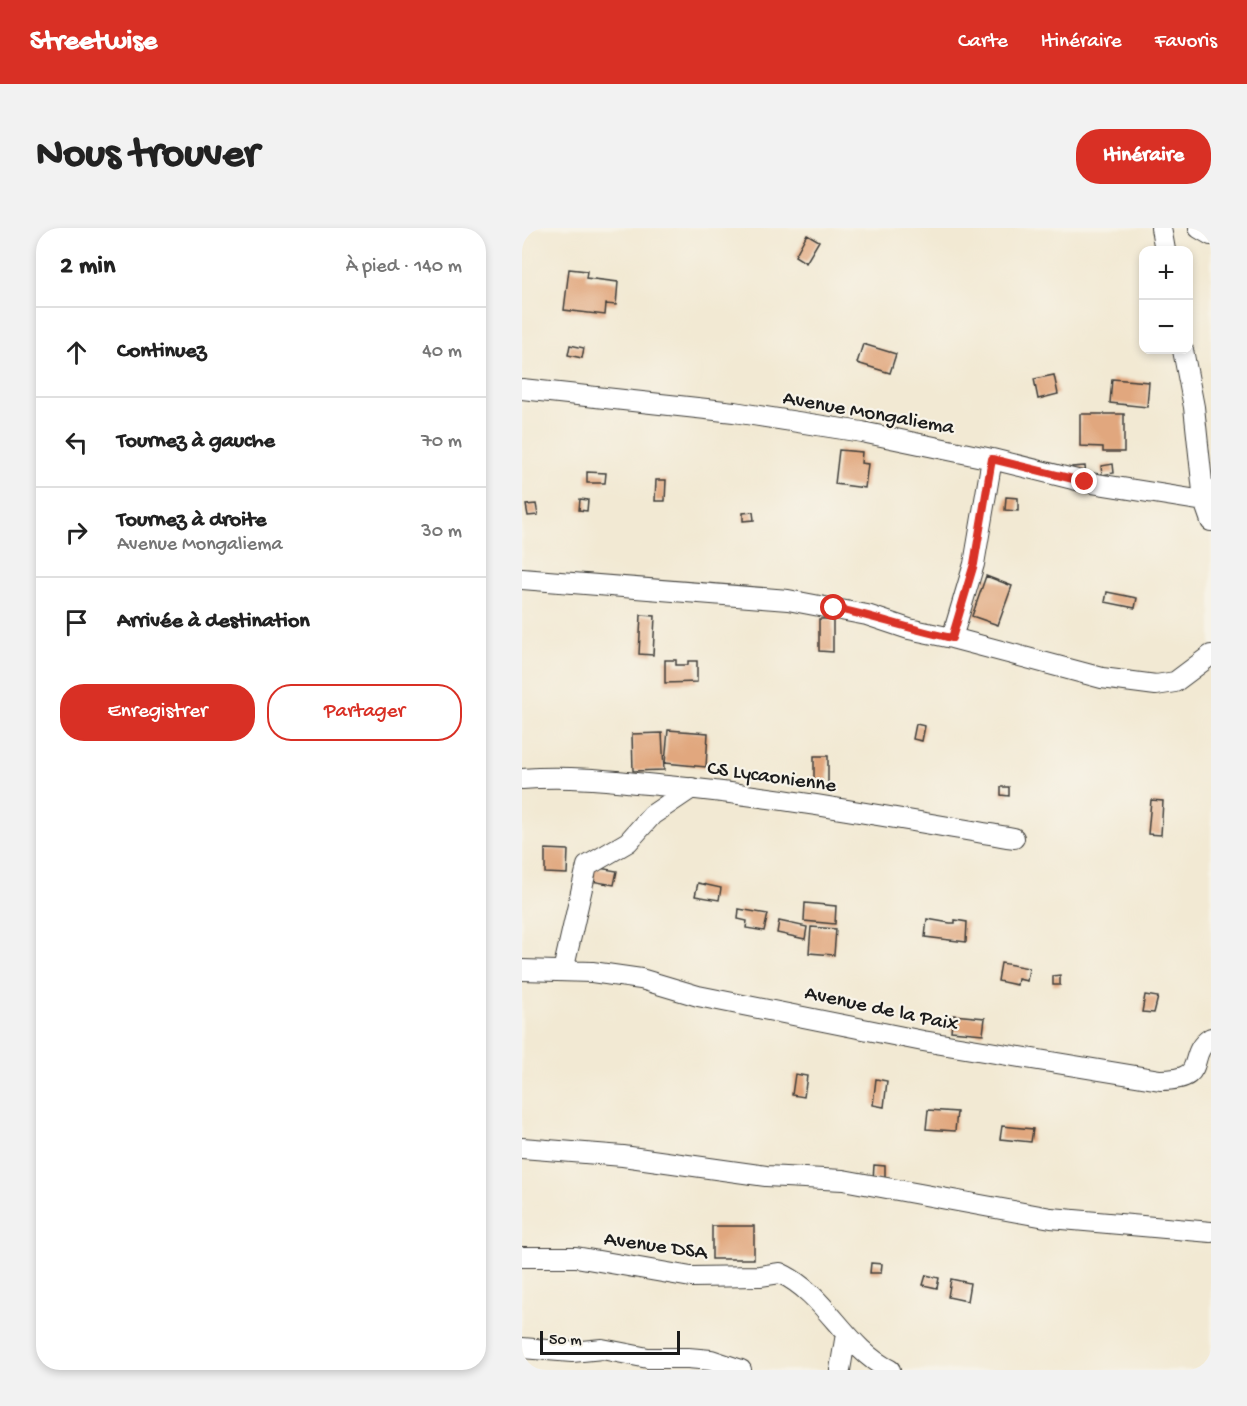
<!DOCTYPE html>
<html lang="fr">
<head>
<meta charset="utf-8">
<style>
	:root { --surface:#fff; --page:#f2f2f2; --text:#222; --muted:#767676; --line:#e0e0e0; --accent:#d93025 }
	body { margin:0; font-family:"Gochi Hand",sans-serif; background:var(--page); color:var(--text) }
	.controls { position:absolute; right:18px; top:18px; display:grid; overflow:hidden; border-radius:12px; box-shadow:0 3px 9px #0003 }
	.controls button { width:54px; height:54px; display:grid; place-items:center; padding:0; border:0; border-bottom:2px solid var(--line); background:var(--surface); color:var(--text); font:30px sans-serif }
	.scale { position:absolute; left:18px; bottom:15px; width:140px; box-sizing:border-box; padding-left:6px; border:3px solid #1c1c1c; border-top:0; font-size:16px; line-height:21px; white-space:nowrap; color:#1c1c1c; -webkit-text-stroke:4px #f7f3e8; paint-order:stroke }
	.stop { position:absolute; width:18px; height:18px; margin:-14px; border:4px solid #d93025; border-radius:50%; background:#fff }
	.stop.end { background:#d93025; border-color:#fff; box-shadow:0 2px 6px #0008 }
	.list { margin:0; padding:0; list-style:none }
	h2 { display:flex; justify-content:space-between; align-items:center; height:78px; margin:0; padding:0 24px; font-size:26px }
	h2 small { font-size:20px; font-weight:400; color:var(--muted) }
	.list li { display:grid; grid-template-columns:39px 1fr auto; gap:18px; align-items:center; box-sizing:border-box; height:90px; padding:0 24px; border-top:2px solid var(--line) }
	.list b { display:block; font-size:22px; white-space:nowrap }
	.list p { margin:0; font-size:20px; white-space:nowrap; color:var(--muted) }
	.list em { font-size:20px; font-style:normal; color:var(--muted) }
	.actions { display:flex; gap:12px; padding:18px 24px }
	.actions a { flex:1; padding:14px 0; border:2px solid var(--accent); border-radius:24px; text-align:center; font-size:21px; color:var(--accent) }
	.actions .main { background:var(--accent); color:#fff }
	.icon { flex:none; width:33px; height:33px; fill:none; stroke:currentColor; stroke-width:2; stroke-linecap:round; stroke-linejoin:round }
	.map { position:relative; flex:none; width:689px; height:1142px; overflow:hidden; border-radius:24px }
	header { display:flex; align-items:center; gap:36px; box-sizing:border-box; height:84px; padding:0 30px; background:var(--accent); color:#fff }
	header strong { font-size:28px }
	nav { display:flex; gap:33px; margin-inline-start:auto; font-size:21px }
	.intro { display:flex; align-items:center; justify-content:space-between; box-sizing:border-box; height:144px; padding:0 36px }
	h1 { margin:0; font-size:42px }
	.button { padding:15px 27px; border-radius:24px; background:var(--accent); color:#fff; font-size:21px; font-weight:700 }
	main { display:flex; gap:36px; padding:0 36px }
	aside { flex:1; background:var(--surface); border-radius:24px; box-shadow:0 3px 9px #0003 }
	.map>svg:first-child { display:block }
	.building { fill:#e1a77e }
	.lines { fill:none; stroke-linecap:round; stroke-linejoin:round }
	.minor-casing { stroke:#3c3b37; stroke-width:22 }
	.minor { stroke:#fff; stroke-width:20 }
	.route { stroke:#d93025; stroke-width:8 }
	.labels { text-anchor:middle; stroke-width:4.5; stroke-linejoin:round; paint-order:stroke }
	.street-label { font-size:21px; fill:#1c1c1c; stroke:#f7f3e8 }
</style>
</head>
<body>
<header>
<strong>Streetwise</strong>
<nav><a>Carte</a><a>Itinéraire</a><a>Favoris</a></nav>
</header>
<div class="intro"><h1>Nous trouver</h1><a class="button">Itinéraire</a></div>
<main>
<aside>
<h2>2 min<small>À pied · 140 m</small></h2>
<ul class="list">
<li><svg class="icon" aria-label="ahead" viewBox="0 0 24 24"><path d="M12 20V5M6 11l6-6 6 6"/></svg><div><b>Continuez</b></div><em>40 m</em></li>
<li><svg class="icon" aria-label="left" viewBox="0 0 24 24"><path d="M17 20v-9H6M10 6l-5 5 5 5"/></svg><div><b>Tournez à gauche</b></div><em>70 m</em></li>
<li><svg class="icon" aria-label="right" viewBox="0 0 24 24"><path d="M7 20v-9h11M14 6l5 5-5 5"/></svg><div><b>Tournez à droite</b><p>Avenue Mongaliema</p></div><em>30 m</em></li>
<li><svg class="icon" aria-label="arrive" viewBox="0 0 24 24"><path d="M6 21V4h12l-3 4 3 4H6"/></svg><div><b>Arrivée à destination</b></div></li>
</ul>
<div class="actions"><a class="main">Enregistrer</a><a>Partager</a></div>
</aside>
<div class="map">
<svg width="689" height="1142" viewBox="0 0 689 1142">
	<rect width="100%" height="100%" fill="#f7f3e8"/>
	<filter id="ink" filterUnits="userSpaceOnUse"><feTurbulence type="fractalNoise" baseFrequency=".0167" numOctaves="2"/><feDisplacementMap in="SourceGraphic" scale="12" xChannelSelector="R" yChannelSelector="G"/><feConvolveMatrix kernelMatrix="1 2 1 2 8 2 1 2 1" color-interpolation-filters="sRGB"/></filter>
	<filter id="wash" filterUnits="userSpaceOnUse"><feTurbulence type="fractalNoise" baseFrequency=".008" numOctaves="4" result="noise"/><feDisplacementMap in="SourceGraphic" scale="24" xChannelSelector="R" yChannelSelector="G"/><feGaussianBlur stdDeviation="1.35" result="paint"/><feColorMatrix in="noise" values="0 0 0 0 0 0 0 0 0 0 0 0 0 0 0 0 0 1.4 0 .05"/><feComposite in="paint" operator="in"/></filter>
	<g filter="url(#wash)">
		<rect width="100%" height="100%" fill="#f2e9d3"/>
		<g id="blocks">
			<!-- building -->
			<path class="building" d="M285,6L297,13L284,35L273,28Z
				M47,41L65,43L64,50L96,54L94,77L84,76L83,87L42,82Z
				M341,116L374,126L368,145L335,135Z
				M48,117L62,120L60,130L46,127Z
				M532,147L536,166L516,171L512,151Z
				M590,151L627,154L625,179L588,175Z
				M558,186H602V224H581V219L558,218Z
				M317,222L340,224L339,235L346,236L343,260L313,256Z
				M591,236L592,245L580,247L579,238Z
				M563,238L564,249L551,250L550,239Z
				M65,244L84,245L83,255H65Z
				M134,252H144L143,273H133Z
				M484,269L496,270V283L483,282Z
				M58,271L66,272L65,283L57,282Z
				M14,276L16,287L6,288L4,277Z
				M231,284L232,292L221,293V285Z
				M464,348L490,358L476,397L450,388Z
				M585,364L615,370L613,380L583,374Z
				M119,387L133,388L131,427L117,426Z
				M297,391H311V424L297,423Z
				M143,432H154V437H166V433H175V454L143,455Z
				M394,496L403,498L400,513L391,511Z
				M146,502L186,505L184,539L143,535Z
				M140,505L142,542L111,543L110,506Z
				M292,528H306V559H292Z
				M479,559H487V568L479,567Z
				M629,572L641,573L639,607L626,606Z
				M23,621L46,622L45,646L23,645Z
				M71,639L95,643L92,657L69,653Z
				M176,655L199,660L197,672L173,668Z
				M283,675L314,678L313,696L282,693Z
				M217,681L246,686L242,703L224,700L225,693L216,691Z
				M405,691L428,695H433V692L445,694L444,714L403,709Z
				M257,693L285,699L283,711L255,705Z
				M289,699L314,701L312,727L287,725Z
				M479,735L507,740L505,753L496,751L495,757L476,753Z
				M538,747V757H531V748Z
				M623,767L636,769L632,785L620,784Z
				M431,787L463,790L461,806L429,803Z
				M273,846L285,848L282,869L270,867Z
				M354,851L365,853L362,879L351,877Z
				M406,882L435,884L433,903L404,901Z
				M480,898L511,901L509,914L478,911Z
				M352,937L363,938V952H351Z
				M190,998H232V1031H190Z
				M349,1035L360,1036L359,1045H348Z
				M404,1047L417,1050L415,1060L401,1057Z
				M429,1051L448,1055L445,1073L426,1069Z"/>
		</g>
	</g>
	<g filter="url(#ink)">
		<use href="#blocks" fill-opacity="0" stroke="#3c3b37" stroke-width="1.5"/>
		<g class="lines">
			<!-- minor casing -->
			<g class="minor-casing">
				<path id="minor" d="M639,0L643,22
					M677,0L689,7
					M661,122L672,179L682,273L689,293
					M0,161L212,184L340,204L470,231L563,254L682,273
					M0,351L266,372L345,387L387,401L430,410L580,450L634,457L653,454L689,427
					M430,410L452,336L470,231
					M0,551C49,547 96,553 145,558C262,569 377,591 492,610
					M0,742L70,744L119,751L176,768L401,813L638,852C689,852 662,827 689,810
					M41,743L65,638L106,614L130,587L170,560
					M0,920L101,928L244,948L321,952L529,990L689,1004
					M0,1029H54L169,1049L238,1048L258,1045C304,1066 323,1120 368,1142
					M0,1120L50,1124L80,1121L126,1130H166L189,1132L219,1142
					M318,1142L324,1106"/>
			</g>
			<!-- minor -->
			<use href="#minor" class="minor"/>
		</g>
	</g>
	<g class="lines" filter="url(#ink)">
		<!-- route -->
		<path class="route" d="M312,380C352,388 390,402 430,410L452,336L470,231L563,254"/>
	</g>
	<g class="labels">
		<!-- street labels -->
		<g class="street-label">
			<text transform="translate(347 183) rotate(10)" y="7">Avenue Mongaliema</text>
			<text transform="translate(250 547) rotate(8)" y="7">CS Lycaonienne</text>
			<text transform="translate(360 779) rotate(12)" y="7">Avenue de la Paix</text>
			<text transform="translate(134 1016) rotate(8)" y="7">Avenue DSA</text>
		</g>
	</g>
</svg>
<div class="controls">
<button>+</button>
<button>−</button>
</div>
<div class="scale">50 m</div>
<div class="stop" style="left:312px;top:380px"></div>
<div class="stop end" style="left:563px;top:254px"></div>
</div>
</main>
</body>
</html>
